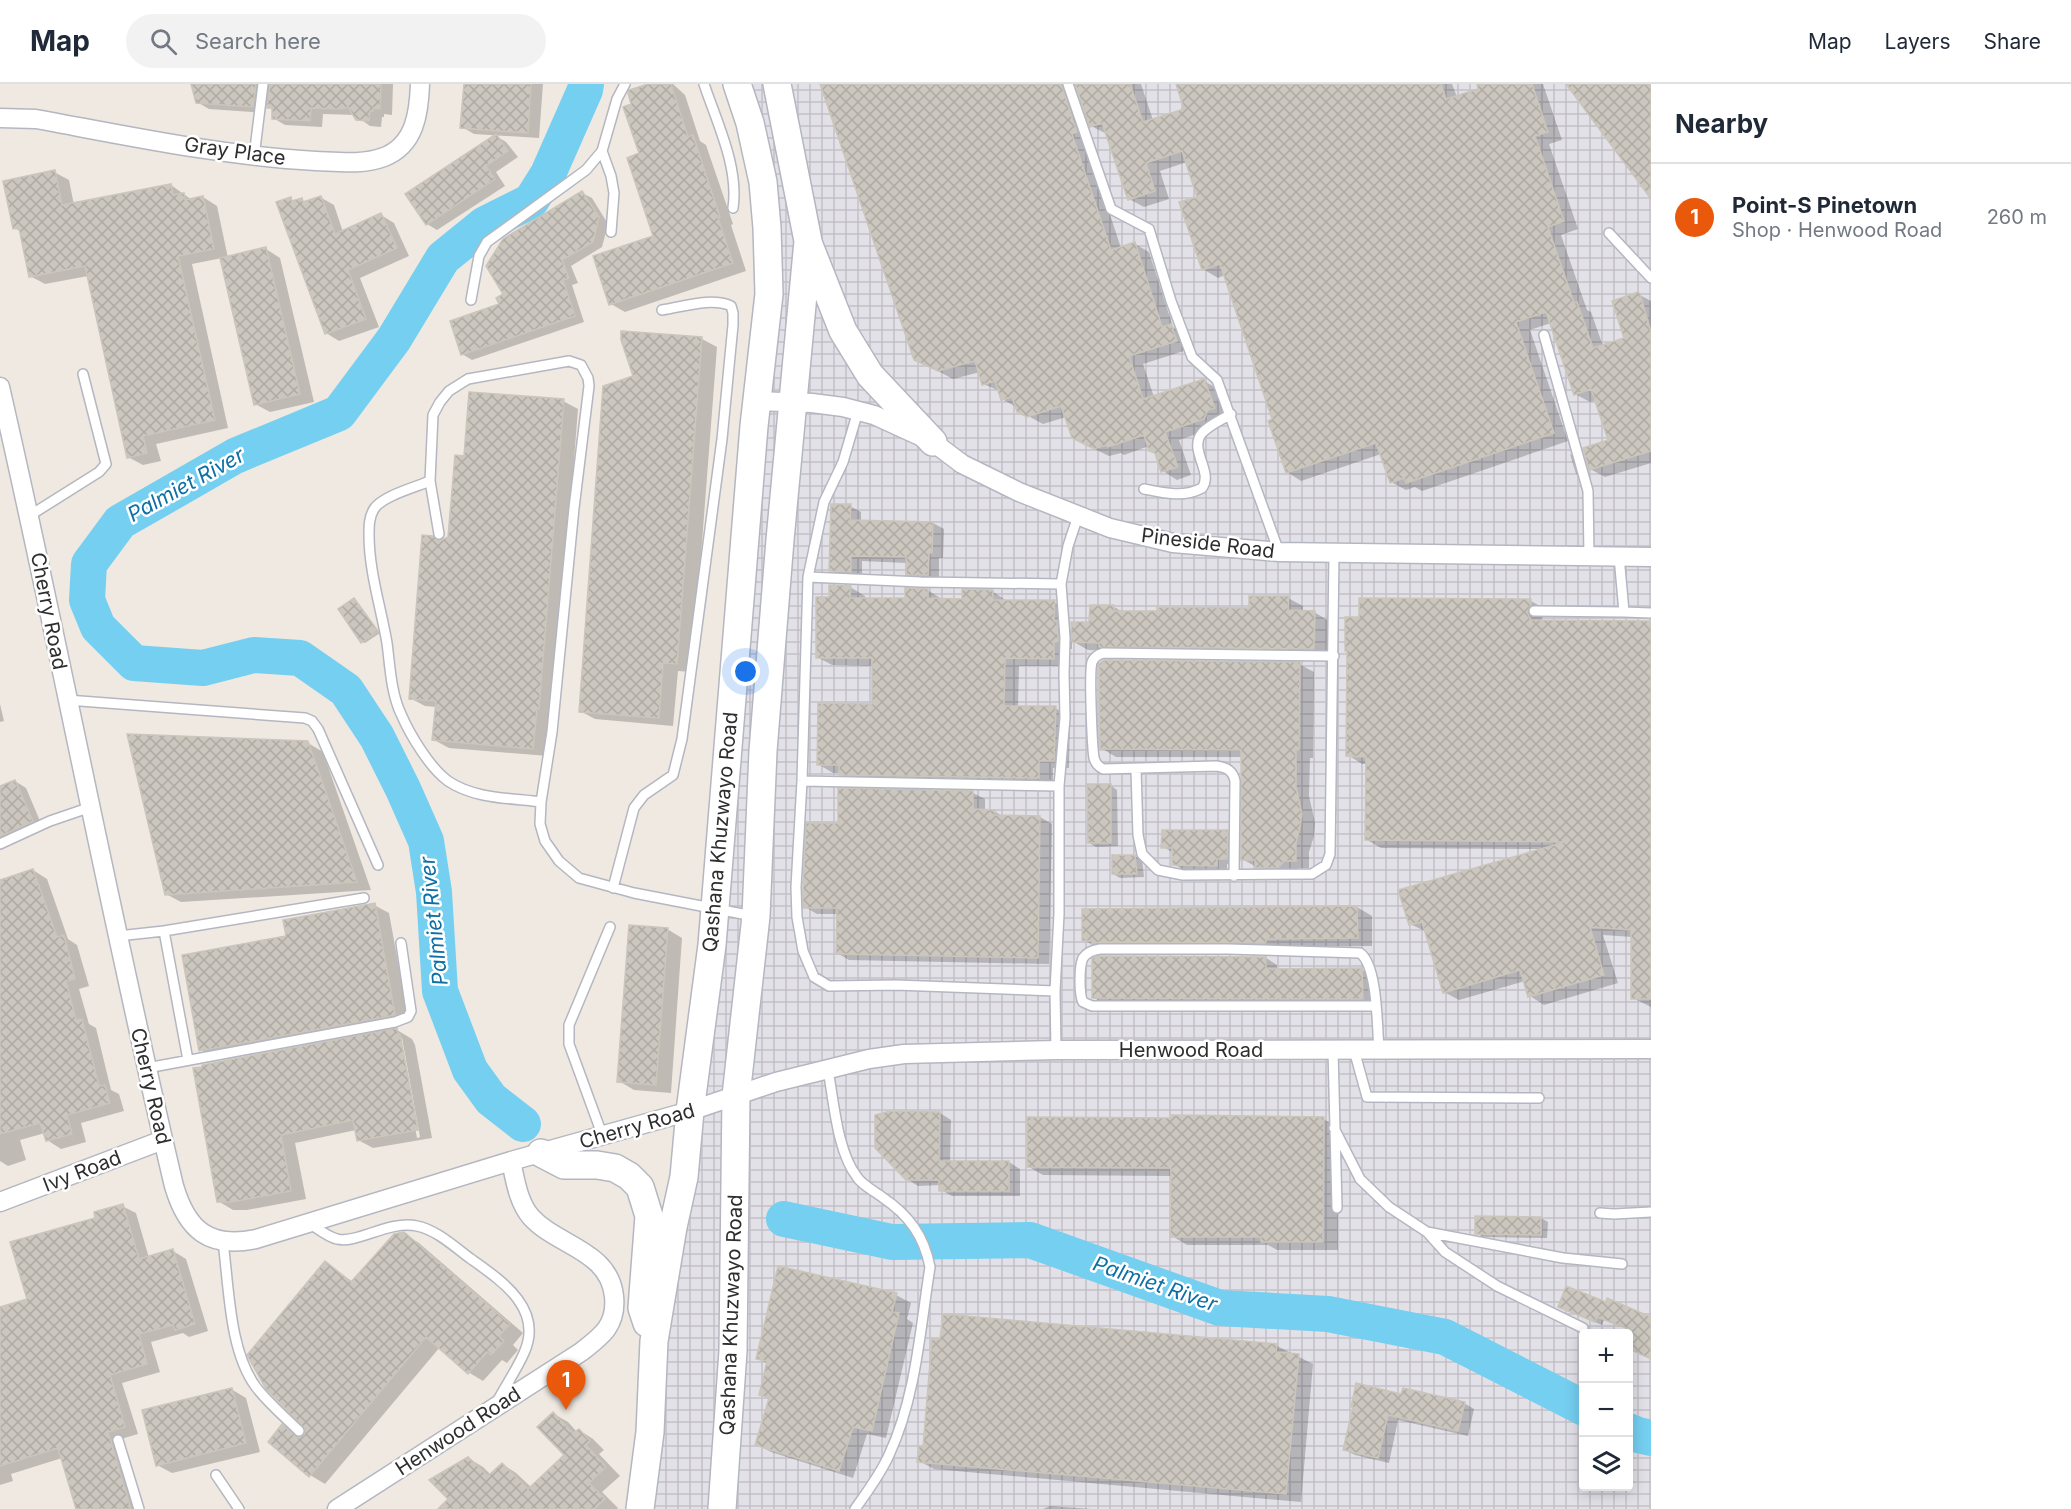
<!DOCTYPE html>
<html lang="en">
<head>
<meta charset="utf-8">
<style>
	:root { --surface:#fff; --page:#f2f2f3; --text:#1f2937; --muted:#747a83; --line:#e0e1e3; --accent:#ea580c }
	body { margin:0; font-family:Inter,sans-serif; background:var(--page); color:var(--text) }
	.controls { position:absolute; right:18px; bottom:18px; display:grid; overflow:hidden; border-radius:6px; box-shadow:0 3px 15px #0003 }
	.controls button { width:54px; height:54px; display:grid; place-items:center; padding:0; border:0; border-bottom:2px solid var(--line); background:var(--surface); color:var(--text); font:30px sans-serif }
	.you { position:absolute; left:746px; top:588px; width:21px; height:21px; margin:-15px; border:4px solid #fff; border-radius:50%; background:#1a73e8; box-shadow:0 0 0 9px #1a73e833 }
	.badge { display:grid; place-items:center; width:39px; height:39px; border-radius:50%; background:var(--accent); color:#fff; font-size:20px; font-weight:700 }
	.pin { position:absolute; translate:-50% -50px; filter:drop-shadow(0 2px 3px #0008) }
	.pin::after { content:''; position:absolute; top:32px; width:21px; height:18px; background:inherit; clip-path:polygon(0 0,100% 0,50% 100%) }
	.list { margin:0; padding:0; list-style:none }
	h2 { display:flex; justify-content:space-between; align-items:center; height:78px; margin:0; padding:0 24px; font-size:26px }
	h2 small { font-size:20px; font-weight:400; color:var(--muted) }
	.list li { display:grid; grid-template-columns:39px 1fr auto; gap:18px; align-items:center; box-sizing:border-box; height:108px; padding:0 24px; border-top:2px solid var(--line) }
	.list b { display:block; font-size:22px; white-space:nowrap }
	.list p { margin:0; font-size:20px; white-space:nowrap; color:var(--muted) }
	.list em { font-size:20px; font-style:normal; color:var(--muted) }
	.icon { flex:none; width:33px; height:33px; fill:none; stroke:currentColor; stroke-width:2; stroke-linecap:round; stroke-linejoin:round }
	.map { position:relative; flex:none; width:1651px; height:1425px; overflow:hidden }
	header { display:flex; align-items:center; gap:36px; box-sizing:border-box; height:84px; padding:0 30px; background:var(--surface); border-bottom:2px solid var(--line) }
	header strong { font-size:28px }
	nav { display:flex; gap:33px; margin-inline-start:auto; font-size:21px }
	.search { width:420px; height:54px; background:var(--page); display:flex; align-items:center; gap:15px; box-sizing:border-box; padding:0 21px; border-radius:33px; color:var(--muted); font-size:22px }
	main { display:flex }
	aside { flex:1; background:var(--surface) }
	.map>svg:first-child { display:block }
	.industrial { fill:url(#industrial-grid); fill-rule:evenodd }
	.shadow { fill:#0003; fill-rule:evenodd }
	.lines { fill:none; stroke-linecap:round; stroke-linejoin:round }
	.river { stroke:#75cff0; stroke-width:36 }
	.building { fill:url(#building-cross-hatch); stroke:#cbc5ba; stroke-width:1.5 }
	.service-casing { stroke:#b4b7c1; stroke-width:12 }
	.minor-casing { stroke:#b4b7c1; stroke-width:21 }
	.secondary-casing { stroke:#b4b7c1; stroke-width:30 }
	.service { stroke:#fff; stroke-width:9 }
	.minor { stroke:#fff; stroke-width:18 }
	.secondary { stroke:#fff; stroke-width:27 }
	.labels { text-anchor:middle; stroke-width:5; stroke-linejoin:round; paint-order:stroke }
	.street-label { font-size:20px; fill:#2e2e2e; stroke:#fff }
	.water-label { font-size:21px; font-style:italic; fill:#0d6fa3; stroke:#fff }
</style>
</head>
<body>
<header>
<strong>Map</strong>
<div class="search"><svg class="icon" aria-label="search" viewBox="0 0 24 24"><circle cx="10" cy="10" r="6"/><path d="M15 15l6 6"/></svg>Search here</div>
<nav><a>Map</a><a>Layers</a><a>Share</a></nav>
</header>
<main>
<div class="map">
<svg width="1651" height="1425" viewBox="0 0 1651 1425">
	<defs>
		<pattern id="industrial-grid" width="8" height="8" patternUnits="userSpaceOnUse" patternTransform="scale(1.5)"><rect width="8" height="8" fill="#e3e1e8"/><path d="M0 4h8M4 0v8" fill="none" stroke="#c3c1c7"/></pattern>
		<pattern id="building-cross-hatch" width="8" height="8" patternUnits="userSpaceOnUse" patternTransform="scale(1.5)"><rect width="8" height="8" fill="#cbc7bf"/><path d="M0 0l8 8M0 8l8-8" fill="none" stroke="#afaba4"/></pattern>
	</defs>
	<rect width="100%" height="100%" fill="#efe9e1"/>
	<!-- industrial -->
	<path class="industrial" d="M738,0H1651V1425H641L673,1145L769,211ZM1584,1250H1628V1402H1584Z"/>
	<!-- shadow -->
	<path class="shadow" d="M193,0H393L392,31L384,30V33H382L381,43L370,42L355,31L323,30L322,43L285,41L273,34L274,26L266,21L265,29L209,25L197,18Z
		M465,0H543L539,54L474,50L462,43Z
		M648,0H673L685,11L700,57L706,61L733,140L731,141L746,187L625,228L611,220L655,153L633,21Z
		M822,0H1069L1077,5L1075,8L1086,58L1121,164L1135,160L1149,168L1173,243L1185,250L1190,265L1143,280L1154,313L1204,297L1218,305L1228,332L1222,334L1218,343L1179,356L1191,391L1177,396L1163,387L1157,370L1149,362L1124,371L1121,369L1109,372L1088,362L1066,333L1043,340L1019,327L1016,323L1002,315L1000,307L983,300L980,288L953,295L915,275Z
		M1075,0H1141L1153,36L1186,26L1177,0H1452L1457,13L1480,6L1478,0H1543L1562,56L1549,60L1578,145L1561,151L1587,226L1591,228L1603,262L1625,255L1638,210L1651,217V379L1605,393L1590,385L1610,357L1596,316L1590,318L1575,310L1551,239L1530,246L1568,357L1422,407L1415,403L1406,406L1391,398L1381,370L1301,397L1287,388L1274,336L1225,191L1218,194L1203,185L1199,113L1187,78L1160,87L1169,115L1144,123L1129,115L1107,50L1091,42L1077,2Z
		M496,52L506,58L518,73L496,88L505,102L437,146L427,140Z
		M54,88L69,96L74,121L171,101L192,116L203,113L217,122L228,174L266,165L280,174L314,318L270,328L255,320L222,174L192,180L228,344L156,360L161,377L143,381L128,373L88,192L45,200L30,192L22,148L14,144Z
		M582,109L592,114L608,140L602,163L571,182L578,199L572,201L584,238L472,276L462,270L501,221Z
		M320,113L334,121L343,148L381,131L394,139L409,172L360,194L379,243L339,257L326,249L290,115L296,118L302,116L306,118Z
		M702,255L717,263L692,588L678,587L673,642L595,635L580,627L635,293Z
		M563,317L578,325L554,632L548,672L449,664L434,656L437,623L425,622L410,614L440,458L450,454L465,373Z
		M1570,370L1573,372L1578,391L1576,390Z
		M850,422L861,428V438L933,439L944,445L943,474H939V497L918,496L907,490V479L862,477V494L842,493L831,486Z
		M850,503L865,512V515L907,516L927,506L942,515L963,516L992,507L1007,517L1054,518L1069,526V546L1073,548L1091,540L1114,523L1123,528L1251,526L1288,514L1303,522V528H1314L1329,537L1328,573L1088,566L1072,557V565H1069L1068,582H1019L1018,623L1055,624L1070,632L1069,684H1053V702L855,699L840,689H833L818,680L873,621L874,582L832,581L817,573L830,515Z
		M354,516L380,549L365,559L362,558Z
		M1531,517L1545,525L1541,537L1651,538V923L1633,914V853L1603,851L1618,899L1544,921L1530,912L1525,897L1459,916L1444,908L1427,848L1410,840L1542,765L1381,764L1367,756L1368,680H1362L1348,671Z
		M1299,580L1314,588L1313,674H1310L1309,712L1315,739L1314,752L1309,768V784H1298L1293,791H1271L1242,775V673H1116L1101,664Z
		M0,620L4,637L0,638Z
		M308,659L323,668L371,806L181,818L166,810Z
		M15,697L26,704L43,744L0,762V704Z
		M1110,701L1117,706L1118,762L1096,763L1089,759Z
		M973,709L985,715V727H994L1004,733H1040L1052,740L1049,880L849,876L837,869L838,830H817L805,823L839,741Z
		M1227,748L1238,754V780H1227V787H1185L1174,780V769L1163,763Z
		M1135,772L1142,776L1144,793L1120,794L1113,790Z
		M33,786L47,795L68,855L77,861L89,902L79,905L89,940L96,944L111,1006L119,1010L124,1027L81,1039L86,1058L61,1065L47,1056L45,1049L20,1056L26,1076L8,1082L0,1077V798Z
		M374,821L389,829L409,939L216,975L201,966L287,854Z
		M1357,823L1372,832V862L1099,865L1084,856V827Z
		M667,845L682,854L671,1009L634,1006L619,997Z
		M1266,874L1277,881V886L1361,885L1372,892L1374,920H1104L1093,913Z
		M397,946L412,955L415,961L432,1054L373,1064L358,1056L356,1046L295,1059L306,1115L247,1126H233L218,1117L195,986ZM399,954H402L420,1053L417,1054Z
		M890,1028L940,1029L951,1036L950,1079L1009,1078L1020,1085V1112H952L941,1106V1101L918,1102L907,1095Z
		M1172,1035H1323L1338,1043V1166H1277L1268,1161H1187L1172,1152V1092L1043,1091L1029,1083Z
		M122,1122L136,1129L149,1174L173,1167L186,1175L208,1247L189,1253L183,1249L151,1258L160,1288L122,1299L138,1350L121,1355L142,1425H77L62,1374L11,1390L13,1397L0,1401V1222L3,1224L28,1216L97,1135Z
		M1541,1134L1548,1138L1547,1154L1483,1153L1476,1149Z
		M404,1150L419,1159L523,1249L513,1261L518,1266L507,1279L502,1276L483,1297L468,1288L440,1263L325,1400L310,1391L282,1342L301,1354L305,1352L326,1179L353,1198Z
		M896,1211L911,1219L907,1235L913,1239L886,1354L867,1350L853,1394L771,1368L756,1360L770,1316L761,1310L768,1280L758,1274Z
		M1560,1223L1651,1234V1274L1628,1264V1254L1632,1246L1604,1236L1602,1241Z
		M1277,1262L1313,1280L1301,1418L934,1385L919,1377Z
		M231,1305L246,1314L260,1368L172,1389L157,1381Z
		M1402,1311L1464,1319L1474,1325L1468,1352L1398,1336L1389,1379L1355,1371L1345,1366Z
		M554,1330L568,1338L577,1348L579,1346L593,1355L604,1366L599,1370L620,1392L602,1408L618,1424L617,1425H440L450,1416L468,1374L483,1383L491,1391L502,1380L516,1389L532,1404L566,1371Z
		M1050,1422L1092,1425H1043Z"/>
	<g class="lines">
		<!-- river -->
		<path class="river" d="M523,1040L491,1015L470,986L440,907L434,808L426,757L403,705L377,653L346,606L300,574L254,571L203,584L134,579L98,543L87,516L89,480L120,438L235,372L339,329L394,255L443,174L485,140L531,117L548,90L585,6L586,0
			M784,1135L892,1158L1030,1156L1220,1224L1328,1230L1445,1253L1584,1324
			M1628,1347L1638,1351L1651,1354"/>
	</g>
	<!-- building -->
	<path class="building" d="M191,0H256L253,23L196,19Z
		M270,0H381L380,25L373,24V27H370L369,37L356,36L348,23L343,25L311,24L310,37L272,35V24H267Z
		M464,0H531L528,49L460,44Z
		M648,0H671L688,53L693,51L720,133L718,134L733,179L609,221L593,172L653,152L627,74L639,69L623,23L631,20L628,9L629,6Z
		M820,0H1061L1077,48L1072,50L1111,166L1135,158L1162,243L1171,240L1177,257L1129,272L1143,315L1204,295L1215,324L1208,326L1204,335L1165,348L1178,383L1161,388L1155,369L1149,367L1144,351L1108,363L1106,361L1094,365L1072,354L1061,322L1027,333L1017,328L1012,313L1001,316L995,297L982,301L975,277L938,287L914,276Z
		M1075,0H1130L1143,38L1184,25L1176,0H1441L1446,15L1478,5L1477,0H1532L1548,48L1535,52L1564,137L1548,143L1574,219L1577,218L1593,264L1624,254L1612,217L1638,208L1640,210L1651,248V367L1589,386L1583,364L1608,356L1591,305L1574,311L1546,228L1516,238L1554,349L1406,399L1404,394L1390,399L1376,359L1286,389L1268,337L1272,335L1220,180L1202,186L1179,118L1197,113L1182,67L1146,79L1155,107L1128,116L1102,39L1090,43Z
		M1566,0H1651V115Z
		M496,50L508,67L486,82L495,95L426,141L405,110Z
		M55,86L62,121L171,100L173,111L184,109L185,116L203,112L214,165L178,172L215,336L143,352L147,369L127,374L85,182L29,193L19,144L13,145L3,97Z
		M582,107L599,133L593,158L562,176L569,194L563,196L575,232L461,271L450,237L499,220L496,214L503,210L486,182L503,155Z
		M321,112L335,150L381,129L397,164L348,186L366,235L325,250L276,118L291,113L292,117L302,114L303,118Z
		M266,163L300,310L254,321L220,174Z
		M621,247L702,253L677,580L663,579L659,634L579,628L603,302L633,292L621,256Z
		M469,308L564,315L539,625H537L533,665L432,656L436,617L409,615L422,451L433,452L440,457L448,453L455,371L464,372Z
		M831,420H851L850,436L933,438L932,469H929L928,491H906V473L851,472V488L829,487Z
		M829,501L851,502L850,514H905V504L928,505V514L962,515V505L993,506V516H1055L1054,537H1057L1058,554V558H1054V575L1005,574L1004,622H1056L1054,677H1039V694L839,691V681H817L818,619L872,620V574H816V513H829Z
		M1249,512H1289L1288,526L1315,527L1314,565L1099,563V559L1072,558L1071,538H1089L1090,521H1114V527H1157V523L1249,524Z
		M354,514L378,547L361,559L338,525Z
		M1359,514L1531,515V521L1527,528L1531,536L1651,537V915H1631V846L1590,843L1604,891L1528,913L1520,886L1443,909L1422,838L1409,841L1398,806L1565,758L1365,756L1366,673L1346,672L1347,567H1345V533H1359Z
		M1104,576L1300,578L1299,666H1296V703L1302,730L1300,743L1296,759V777H1284L1278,784H1255V776H1241V666L1100,665L1099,580Z
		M127,650L308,657L357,798L165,811Z
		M15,696L33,737L0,752V702Z
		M1087,700H1111V759H1088Z
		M838,704L973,707V725L995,726V731L1040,732L1038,874L836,870L837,824H803V804L806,739H838Z
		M1162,746H1228L1227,775H1217V782L1172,781V764H1161Z
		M1112,771H1135L1137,790H1112Z
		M33,785L57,853L64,851L75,895L66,897L76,936L82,935L99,1002L105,1001L110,1019L67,1031L72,1050L46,1057L40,1039L0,1050V796Z
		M375,819L395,931L199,967L182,871L286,852L283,836Z
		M1357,822L1358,854L1266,855V859L1100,858L1092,860V857H1082V825Z
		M629,841L668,844L656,1001L617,998Z
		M1101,872L1266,873V885L1362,884L1363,915L1092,914V874Z
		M397,944L398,951L400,950L418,1046L357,1057L353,1036L281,1051L291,1107L231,1118H217L193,984L202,983V981Z
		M890,1027L940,1028L939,1077H1009V1107H939V1096H906L875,1064V1031Z
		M1171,1031L1324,1033L1323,1158H1261V1153H1170L1171,1084L1027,1083V1033L1171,1034Z
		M123,1120L139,1175L173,1165L195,1240L175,1246L173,1241L139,1250L147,1280L110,1291L125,1343L108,1348L131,1425H76L58,1364L0,1382V1223L27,1215L10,1158L95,1134L94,1128Z
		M1475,1132L1541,1133V1151L1475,1150Z
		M404,1148L510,1240L499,1252L504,1257L491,1271L487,1268L468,1290L426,1253L309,1393L268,1358L282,1340L298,1354L304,1351L306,1346L266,1305L247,1271L325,1177L351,1198L394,1150Z
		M778,1182L897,1209L892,1228L899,1229L872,1347L853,1343L839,1387L755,1361L769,1314L759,1311L767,1277L756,1275Z
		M1566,1202L1606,1218L1607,1214L1651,1233V1275L1629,1265V1245L1597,1233L1595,1238L1558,1223Z
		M943,1230L1277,1260L1276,1268L1299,1270L1286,1410L917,1378L919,1362L923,1363L932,1254L940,1255Z
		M1356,1299L1401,1310L1403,1304L1465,1318L1458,1347L1388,1331L1378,1374L1343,1366L1353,1323H1351Z
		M232,1304L246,1359L156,1382L142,1326Z
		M553,1328L573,1349L579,1345L590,1357L586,1361L606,1383L589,1399L605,1415L594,1425H438L448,1415L429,1396L468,1373L488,1392L502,1379L528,1405L564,1371L537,1343Z"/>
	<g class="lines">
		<!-- service casing -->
		<g class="service-casing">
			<path id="service" d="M704,0C717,39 739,83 733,124
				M1068,0L1111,125L1149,145L1171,217L1192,273L1217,296L1279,468
				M602,67L611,92L614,109L611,148
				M254,73L263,0
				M1609,149L1651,194
				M471,216L479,172L487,158L586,86L602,67L617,15L625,0
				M1544,251L1588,407L1589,472
				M858,327L843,378L824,418L808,493L802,697L796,803L797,833L803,867L814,893L829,902L896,901L1055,907
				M430,397C416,403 382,412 374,425C369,433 369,442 369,451C369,487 381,524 387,559C390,582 391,609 401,630C410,651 430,684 448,697C474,715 511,714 541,718
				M1144,405C1163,409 1184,414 1202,404C1214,388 1188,366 1202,349C1209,341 1221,336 1231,330
				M29,432L99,388L106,380L83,290
				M439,450L430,397L433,331L440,318L449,307L468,295L569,277L581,281L588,294L589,302L574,424L552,648L541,718L540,740L545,757L559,777L579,794L634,809L753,832
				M1619,472L1624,528L1651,529
				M808,493L921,498L1061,500
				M1534,527L1624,528
				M67,616L305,634L312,637L318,645L378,781
				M1136,685L1138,751L1142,770L1158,786L1183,791L1312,790L1326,781L1330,770L1334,469
				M802,697L1059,702
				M0,760L50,737L91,723
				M1234,792L1235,697C1233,687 1227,683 1216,682L1103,685C1098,682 1096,680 1094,674C1092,661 1089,587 1092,578C1095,572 1098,571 1103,569L1334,572
				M613,804L634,724L644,711L673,691L682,655L722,355L733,241V229L731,222C711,213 683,223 662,226
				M164,847L188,976
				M118,852L164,847L364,814
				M1375,922H1092L1083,918C1079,911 1079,882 1083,874C1087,868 1093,866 1100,865H1228L1360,869C1378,882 1377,944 1379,966
				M1056,966L1055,907L1059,830V702L1065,634L1064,590L1065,554L1061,500L1068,462L1078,432
				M1333,966L1337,1124
				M1354,966L1367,1013L1539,1014
				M147,984L395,938L408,933L411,927L401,859
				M828,986C834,1018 837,1067 857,1093C862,1101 874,1107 882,1113C909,1131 924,1152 930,1183C920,1246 916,1313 889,1371C880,1391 867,1408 855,1425
				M1334,1044L1360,1095L1389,1123L1427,1148L1445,1168L1497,1202L1583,1244
				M603,1053L569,960V941L610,843
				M1600,1129L1614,1130L1651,1128
				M309,1139C317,1144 328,1153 337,1155C357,1160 389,1136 417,1142C437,1146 456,1164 471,1175C502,1197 544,1225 524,1269C517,1285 506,1301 498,1316
				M1427,1148L1563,1174L1622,1180
				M223,1158C229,1202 229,1267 256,1303C268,1319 285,1333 299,1347
				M118,1356L139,1425
				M216,1391L239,1425"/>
		</g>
		<!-- minor casing -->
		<g class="minor-casing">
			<path id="minor" d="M0,34L36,35C129,52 222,72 316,77C339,78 363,81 384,73C415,61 419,29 420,0
				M0,303C61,569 111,837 174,1102C187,1146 209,1165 256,1155L511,1077L690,1027L776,998L869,975L904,970L1056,966L1651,965
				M757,317L812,319L843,323L874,331L933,358L962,380L1019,408L1110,444L1173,459L1279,468L1651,473
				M0,1118L163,1056
				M337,1425L581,1268C602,1252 617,1241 614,1212C609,1166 557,1162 531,1133C518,1118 515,1095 511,1077"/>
		</g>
		<!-- secondary casing -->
		<g class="secondary-casing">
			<path id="secondary" d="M809,161L843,247L870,291L933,358
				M541,1069L564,1081H597L615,1084L629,1092L640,1103L649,1132L642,1224L647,1239
				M640,1425L650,1348L654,1257L673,1143L684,1093L690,1027L712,861L754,342L769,210L767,144L763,98L750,39L737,0
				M722,1425L733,1267L736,1012L756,832L763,667L780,456L808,157L777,0"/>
		</g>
		<!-- service -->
		<use href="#service" class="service"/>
		<!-- minor -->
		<use href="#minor" class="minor"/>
		<!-- secondary -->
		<use href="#secondary" class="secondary"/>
	</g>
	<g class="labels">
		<!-- street labels -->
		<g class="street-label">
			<text transform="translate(235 67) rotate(8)" y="7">Gray Place</text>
			<text transform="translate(1208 459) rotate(7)" y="7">Pineside Road</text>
			<text transform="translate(49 527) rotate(79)" y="7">Cherry Road</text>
			<text transform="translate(720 748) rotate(-85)" y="7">Qashana Khuzwayo Road</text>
			<text x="1191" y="973">Henwood Road</text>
			<text transform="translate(151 1002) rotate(77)" y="7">Cherry Road</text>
			<text transform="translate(637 1042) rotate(-16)" y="7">Cherry Road</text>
			<text transform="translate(82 1087) rotate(-21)" y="7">Ivy Road</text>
			<text transform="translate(731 1231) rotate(-88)" y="7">Qashana Khuzwayo Road</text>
			<text transform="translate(458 1347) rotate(-33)" y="7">Henwood Road</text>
		</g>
		<!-- water labels -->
		<g class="water-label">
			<text transform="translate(186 401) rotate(-29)" y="7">Palmiet River</text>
			<text transform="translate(434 837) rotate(-96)" y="7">Palmiet River</text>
			<text transform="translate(1155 1200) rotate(19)" y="7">Palmiet River</text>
		</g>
	</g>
</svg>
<div class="controls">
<button>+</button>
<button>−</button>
<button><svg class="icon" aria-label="layers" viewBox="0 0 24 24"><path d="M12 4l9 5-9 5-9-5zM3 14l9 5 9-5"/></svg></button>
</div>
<div class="you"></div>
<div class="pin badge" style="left:566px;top:1326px">1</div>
</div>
<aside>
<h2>Nearby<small></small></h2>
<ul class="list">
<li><span class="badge">1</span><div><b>Point-S Pinetown</b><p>Shop · Henwood Road</p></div><em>260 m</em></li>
</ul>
</aside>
</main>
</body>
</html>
